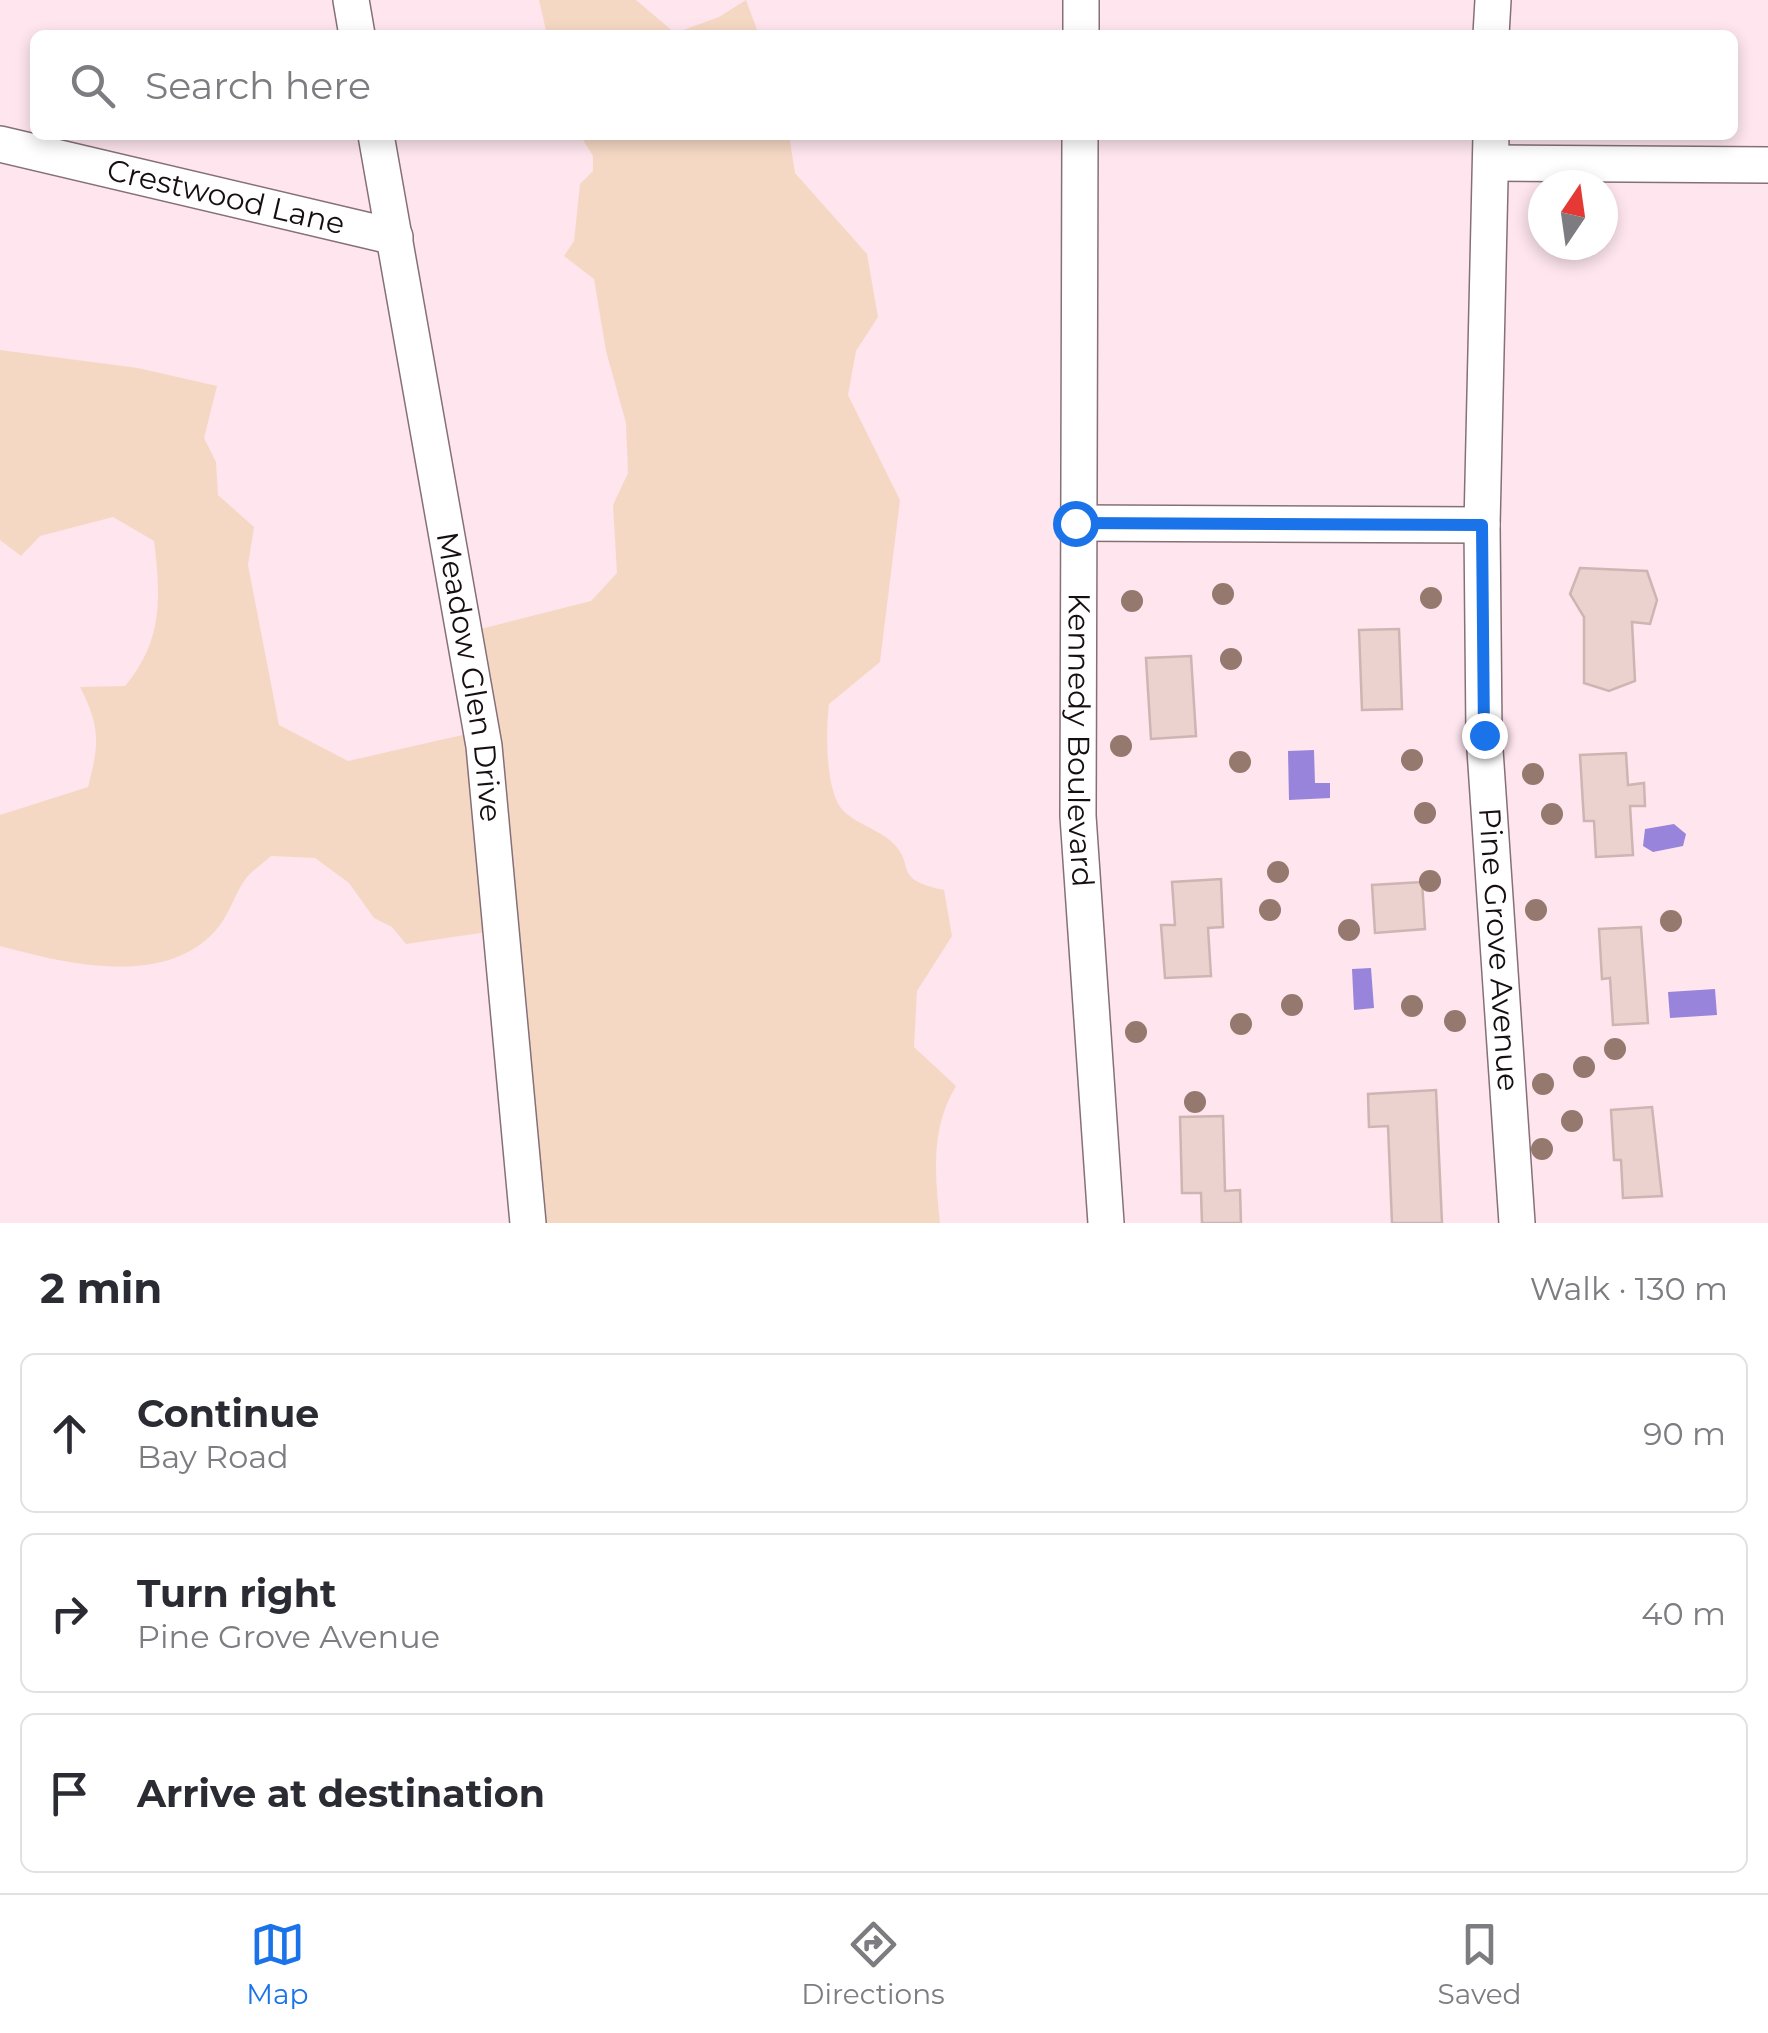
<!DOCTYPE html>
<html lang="en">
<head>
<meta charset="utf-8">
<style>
	:root { --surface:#fff; --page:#f2f2f3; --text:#2b2b33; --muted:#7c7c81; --line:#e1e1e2; --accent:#1a73e8 }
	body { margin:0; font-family:Montserrat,sans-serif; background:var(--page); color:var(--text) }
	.compass { position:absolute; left:1528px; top:170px; width:90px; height:90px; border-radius:50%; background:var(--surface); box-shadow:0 5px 15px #0003; rotate:13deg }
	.stop { position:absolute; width:30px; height:30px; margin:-22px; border:8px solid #1a73e8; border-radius:50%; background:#fff }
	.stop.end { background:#1a73e8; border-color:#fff; box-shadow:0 2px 10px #0008 }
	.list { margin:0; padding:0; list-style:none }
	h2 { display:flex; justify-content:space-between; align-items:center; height:130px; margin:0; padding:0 40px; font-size:42px }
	h2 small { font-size:32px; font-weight:400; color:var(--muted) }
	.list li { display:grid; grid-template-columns:65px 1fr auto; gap:30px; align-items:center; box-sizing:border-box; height:160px; margin:0 20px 20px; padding:0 20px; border:2px solid var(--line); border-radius:15px }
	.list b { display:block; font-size:38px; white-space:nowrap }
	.list p { margin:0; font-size:32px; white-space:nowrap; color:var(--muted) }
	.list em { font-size:32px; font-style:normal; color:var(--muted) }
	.icon { flex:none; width:55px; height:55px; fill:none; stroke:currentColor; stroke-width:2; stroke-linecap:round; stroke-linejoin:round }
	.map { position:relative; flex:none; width:1768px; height:1223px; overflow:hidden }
	.search { position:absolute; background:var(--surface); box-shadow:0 5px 15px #0003; left:30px; right:30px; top:30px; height:110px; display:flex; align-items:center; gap:25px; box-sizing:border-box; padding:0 35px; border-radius:15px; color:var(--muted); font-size:38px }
	.sheet { height:670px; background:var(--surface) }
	nav { display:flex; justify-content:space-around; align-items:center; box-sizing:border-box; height:140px; border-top:2px solid var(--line); background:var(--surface); font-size:28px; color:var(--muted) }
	nav a { display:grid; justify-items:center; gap:5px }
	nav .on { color:var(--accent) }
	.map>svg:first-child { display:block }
	.green { fill:#f5d8c4 }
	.water { fill:#9885db }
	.building { fill:#ecd2cf; stroke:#ceb5b2; stroke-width:2.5 }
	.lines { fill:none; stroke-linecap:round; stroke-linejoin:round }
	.street-casing { stroke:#867078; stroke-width:38 }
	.street { stroke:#fff; stroke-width:35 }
	.tree { fill:#96796e }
	.route { stroke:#1a73e8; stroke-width:12 }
	.labels { text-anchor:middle; stroke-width:10; stroke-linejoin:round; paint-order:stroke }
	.street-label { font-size:30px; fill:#160e11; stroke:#fef9fa }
</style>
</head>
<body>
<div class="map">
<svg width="1768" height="1223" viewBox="0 0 1768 1223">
	<rect width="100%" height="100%" fill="#fee5ee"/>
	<!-- green -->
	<path class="green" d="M539,0H636L675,33L719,17L746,0L759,35H547Z
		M580,135H789L795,173L867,254L878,317L856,351L848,395L900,500L880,662L829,704C826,729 825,787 841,808C853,823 878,829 892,842C917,865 890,879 944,890L952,936L917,991L914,1047L956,1086C930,1129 935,1175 940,1223H519L487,932L406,944L392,927L374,918L349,883L315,858L271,856C264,863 254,869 247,877C235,892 230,914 216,930C164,989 64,963 0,946V815L88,787C99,744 101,728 80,687L125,686C163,641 161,597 154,541L113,517L40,536L21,556L0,540V350L138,368L217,386L204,438L216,462L218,495L254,527L248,565L279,725L348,761L471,733L469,632L591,601L617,573L613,505L628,473L626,423L606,351L594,279L564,256L574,241L580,184L593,171V156Z"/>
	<!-- water -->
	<path class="water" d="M1314,750L1315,783H1330V798L1289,800L1288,751Z
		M1674,824L1686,834L1683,846L1653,852L1643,846L1645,829Z
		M1371,968L1374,1008L1354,1010L1352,969Z
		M1715,989L1717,1015L1670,1018L1668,992Z"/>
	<!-- building -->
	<path class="building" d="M1580,568L1647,571L1657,600L1650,624L1632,622L1635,681L1609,691L1584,683V617L1570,594Z
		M1399,629L1402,709L1362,710L1359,630Z
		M1191,656L1196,736L1151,739L1146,658Z
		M1626,753L1628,785L1644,783L1645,806H1630L1633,855L1596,857L1594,821H1584L1580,755Z
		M1221,879L1223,927L1208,928L1211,976L1165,978L1161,925H1175L1172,882Z
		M1422,882L1425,929L1375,933L1372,885Z
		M1641,927L1648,1023L1613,1025L1610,978L1602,979L1599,929Z
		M1436,1090L1442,1223H1392L1388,1126L1369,1127L1368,1094Z
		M1652,1107L1662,1196L1623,1198L1621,1160H1614L1611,1110Z
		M1223,1116L1225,1191L1240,1190L1241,1223H1202L1201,1193H1182L1180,1117Z"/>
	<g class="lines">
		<!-- street casing -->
		<g class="street-casing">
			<g id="street">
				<path d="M351,0L357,35"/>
				<path d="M1081,35V0"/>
				<path d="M1491,35L1493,0"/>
				<path id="s1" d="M376,135L484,746L528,1223"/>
				<path id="s2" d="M1080,135L1078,816L1106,1223"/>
				<path id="s3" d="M1491,135L1482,525L1484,735L1517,1223"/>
				<path id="s4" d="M0,144L395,237"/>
				<path d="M1492,163L1768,165"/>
				<path d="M1075,523L1482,525"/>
			</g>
		</g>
		<!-- street -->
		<use href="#street" class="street"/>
	</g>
	<!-- trees -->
	<g class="tree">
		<circle cx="1223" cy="594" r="11"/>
		<circle cx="1431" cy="598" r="11"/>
		<circle cx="1132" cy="601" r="11"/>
		<circle cx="1231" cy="659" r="11"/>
		<circle cx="1121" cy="746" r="11"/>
		<circle cx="1412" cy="760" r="11"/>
		<circle cx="1240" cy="762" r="11"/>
		<circle cx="1533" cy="774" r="11"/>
		<circle cx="1425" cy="813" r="11"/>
		<circle cx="1552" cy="814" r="11"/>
		<circle cx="1278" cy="872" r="11"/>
		<circle cx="1430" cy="881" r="11"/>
		<circle cx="1270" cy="910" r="11"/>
		<circle cx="1536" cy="910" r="11"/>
		<circle cx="1671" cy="921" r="11"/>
		<circle cx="1349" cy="930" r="11"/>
		<circle cx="1292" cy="1005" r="11"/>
		<circle cx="1412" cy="1006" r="11"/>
		<circle cx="1455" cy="1021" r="11"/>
		<circle cx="1241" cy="1024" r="11"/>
		<circle cx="1136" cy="1032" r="11"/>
		<circle cx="1615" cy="1049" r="11"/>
		<circle cx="1584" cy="1067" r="11"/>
		<circle cx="1543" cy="1084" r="11"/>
		<circle cx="1195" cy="1102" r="11"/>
		<circle cx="1572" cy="1121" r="11"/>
		<circle cx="1542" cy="1149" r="11"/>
	</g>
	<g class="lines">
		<!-- route -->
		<path class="route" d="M1075,523L1482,525L1484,735"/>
	</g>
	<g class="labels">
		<!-- street labels -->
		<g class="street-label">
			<text dy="10" stroke="none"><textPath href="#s4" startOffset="232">Crestwood Lane</textPath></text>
			<text dy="10" stroke="none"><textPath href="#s1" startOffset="550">Meadow Glen Drive</textPath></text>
			<text dy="10" stroke="none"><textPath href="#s2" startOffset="605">Kennedy Boulevard</textPath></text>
			<text dy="10" stroke="none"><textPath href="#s3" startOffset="815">Pine Grove Avenue</textPath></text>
		</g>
	</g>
</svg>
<svg class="compass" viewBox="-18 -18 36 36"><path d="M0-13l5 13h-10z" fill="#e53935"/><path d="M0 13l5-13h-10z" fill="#7c7c81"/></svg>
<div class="stop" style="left:1075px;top:523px"></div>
<div class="stop end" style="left:1484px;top:735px"></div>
<div class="search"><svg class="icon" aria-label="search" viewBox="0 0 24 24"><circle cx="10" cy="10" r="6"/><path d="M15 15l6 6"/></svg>Search here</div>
</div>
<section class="sheet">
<h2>2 min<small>Walk · 130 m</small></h2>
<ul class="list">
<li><svg class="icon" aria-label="ahead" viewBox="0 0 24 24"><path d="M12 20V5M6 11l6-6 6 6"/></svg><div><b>Continue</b><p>Bay Road</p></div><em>90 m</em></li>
<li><svg class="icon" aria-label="right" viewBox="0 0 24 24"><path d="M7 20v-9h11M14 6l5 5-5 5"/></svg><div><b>Turn right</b><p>Pine Grove Avenue</p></div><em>40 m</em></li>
<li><svg class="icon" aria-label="arrive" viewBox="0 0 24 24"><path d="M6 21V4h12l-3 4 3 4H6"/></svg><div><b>Arrive at destination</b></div></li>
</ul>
</section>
<nav>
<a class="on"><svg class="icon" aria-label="map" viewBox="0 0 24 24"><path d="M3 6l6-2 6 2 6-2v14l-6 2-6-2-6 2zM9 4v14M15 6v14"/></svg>Map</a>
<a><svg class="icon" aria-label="directions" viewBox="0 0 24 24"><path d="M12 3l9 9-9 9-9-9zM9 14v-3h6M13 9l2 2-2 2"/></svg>Directions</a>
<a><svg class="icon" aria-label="saved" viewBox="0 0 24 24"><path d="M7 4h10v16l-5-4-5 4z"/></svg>Saved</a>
</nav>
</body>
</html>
